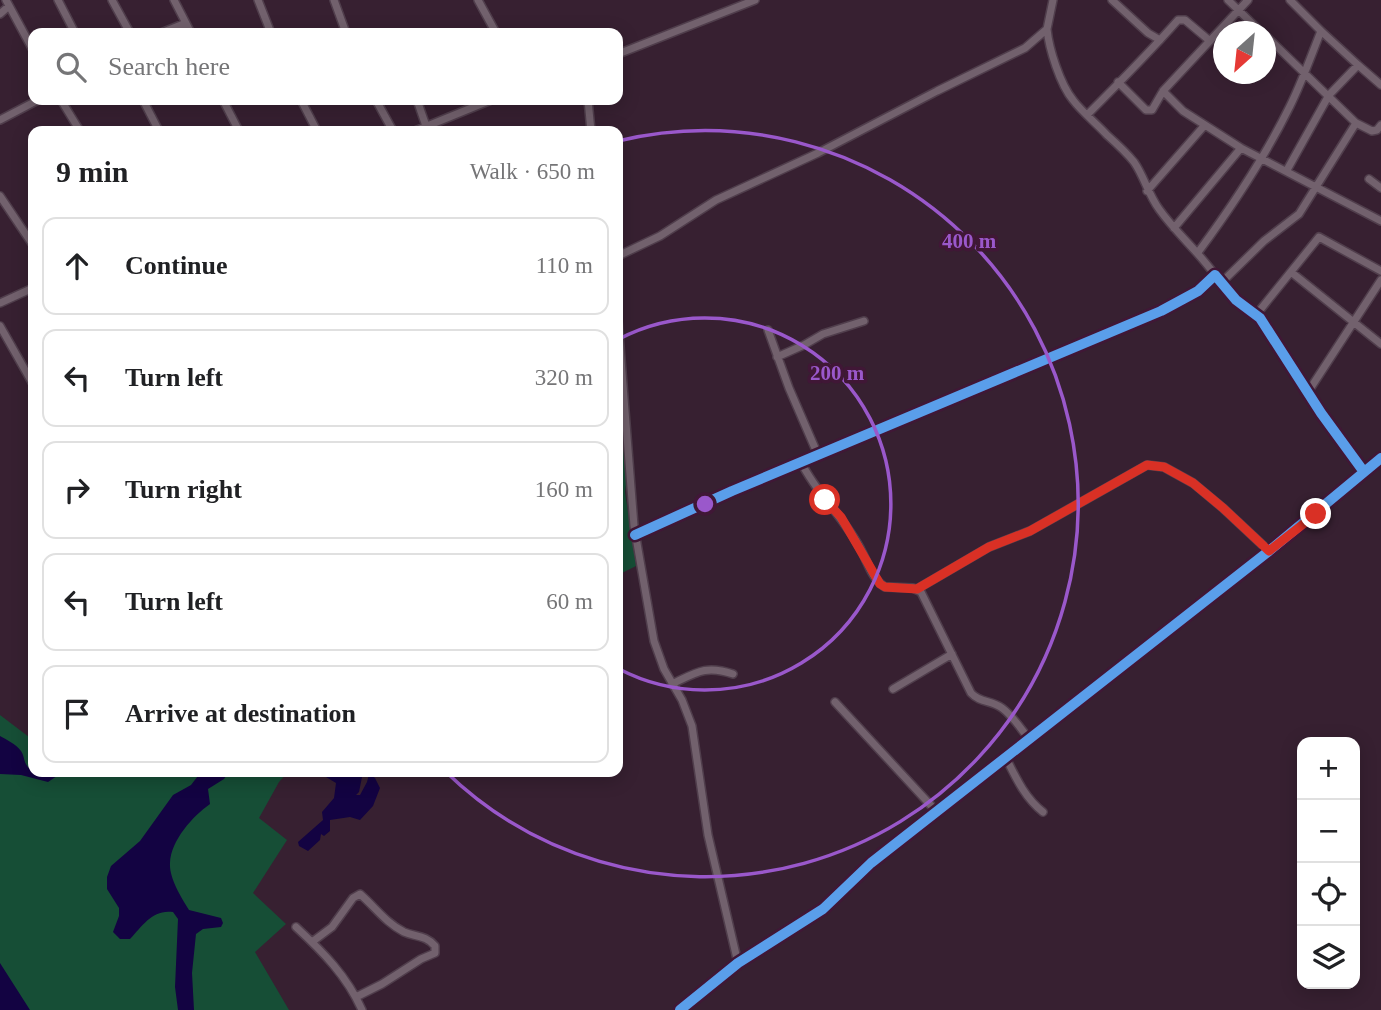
<!DOCTYPE html>
<html lang="en">
<head>
<meta charset="utf-8">
<style>
	:root { --surface:#fff; --page:#f6f6f6; --text:#202124; --muted:#757577; --line:#e0e0e0 }
	body { margin:0; font-family:"Times New Roman",serif; background:var(--page); color:var(--text) }
	.controls { position:absolute; right:21px; bottom:21px; display:grid; overflow:hidden; border-radius:14px; box-shadow:0 4px 18px #0003 }
	.controls button { width:63px; height:63px; display:grid; place-items:center; padding:0; border:0; border-bottom:2px solid var(--line); background:var(--surface); color:var(--text); font:35px sans-serif }
	.compass { position:absolute; left:1213px; top:21px; width:63px; height:63px; border-radius:50%; background:var(--surface); box-shadow:0 4px 18px #0003; rotate:207deg }
	.stop { position:absolute; width:21px; height:21px; margin:-16px; border:5px solid #d93025; border-radius:50%; background:#fff }
	.stop.end { background:#d93025; border-color:#fff; box-shadow:0 2px 7px #0008 }
	.list { margin:0; padding:0; list-style:none }
	h2 { display:flex; justify-content:space-between; align-items:center; height:91px; margin:0; padding:0 28px; font-size:30px }
	h2 small { font-size:23px; font-weight:400; color:var(--muted) }
	.list li { display:grid; grid-template-columns:46px 1fr auto; gap:21px; align-items:center; box-sizing:border-box; height:98px; margin:0 14px 14px; padding:0 14px; border:2px solid var(--line); border-radius:14px }
	.list b { display:block; font-size:26px; white-space:nowrap }
	.list em { font-size:23px; font-style:normal; color:var(--muted) }
	.icon { flex:none; width:38px; height:38px; fill:none; stroke:currentColor; stroke-width:2; stroke-linecap:round; stroke-linejoin:round }
	.map { position:relative; flex:none; width:1381px; height:1010px; overflow:hidden }
	.search { position:absolute; background:var(--surface); box-shadow:0 4px 18px #0003; left:28px; top:28px; width:595px; height:77px; display:flex; align-items:center; gap:18px; box-sizing:border-box; padding:0 24px; border-radius:14px; color:var(--muted); font-size:26px }
	.panel { position:absolute; background:var(--surface); box-shadow:0 4px 18px #0003; left:28px; top:126px; width:595px; height:651px; border-radius:14px }
	.map>svg:first-child { display:block }
	.green { fill:#164e36 }
	.water { fill:#130342 }
	.lines { fill:none; stroke-linecap:round; stroke-linejoin:round }
	.minor-casing { stroke:#503e4c; stroke-width:10 }
	.tertiary-casing { stroke:#503e4c; stroke-width:11 }
	.minor { stroke:#72616d; stroke-width:7 }
	.tertiary { stroke:#72616d; stroke-width:9 }
	.cycleway-casing { stroke:#401736; stroke-width:15 }
	.cycleway { stroke:#5a9eea; stroke-width:10 }
	.route { stroke:#d93025; stroke-width:9 }
	.ring { fill:none; stroke:#9a58cb; stroke-width:3.5 }
	.centre { fill:#9a58cb; stroke:#401736; stroke-width:3.5 }
	.ring-label { font-size:21px; text-anchor:middle; font-weight:bold; fill:#9a58cb; stroke:#401736; stroke-width:7; stroke-linejoin:round; paint-order:stroke }
</style>
</head>
<body>
<div class="map">
<svg width="1381" height="1010" viewBox="0 0 1381 1010">
	<rect width="100%" height="100%" fill="#372031"/>
	<!-- green -->
	<path class="green" d="M618,399L632,443L625,492L636,566L618,575Z
		M0,715L33,740V772H288L279,782L259,818L287,840L253,893L286,924L255,952L289,1010H0Z"/>
	<!-- water -->
	<path class="water" d="M0,736C7,740 16,744 21,751C25,757 23,762 29,768H33V772H63L48,782L21,775L0,774Z
		M201,772H229L224,779L208,789L210,804C193,816 171,840 170,863C169,878 181,897 189,910L221,918L223,923L221,927L203,929L196,934L192,973L194,1010H178L175,987L178,919L173,912C153,909 143,925 130,939H120L113,932L119,916V908L107,889V877L111,866L140,841L173,795L191,785Z
		M324,772H363L359,792L356,795H360L367,782L369,774L375,778L380,788L373,806L360,820L350,817L330,820V831L324,836L321,834L320,840L308,851L299,846L298,842L323,820L322,812L334,798L336,783L326,777Z
		M0,963L30,1010H0Z"/>
	<g class="lines">
		<!-- minor casing -->
		<g class="minor-casing">
			<path id="minor" d="M6,0L33,50
				M58,0L75,33
				M112,0L130,33
				M174,0L191,33
				M258,0L271,33
				M334,0L346,33
				M478,0L496,33
				M1112,0L1148,33L1160,40
				M1228,0L1261,32
				M0,14L9,6
				M1047,29C1049,49 1060,84 1073,100C1082,112 1096,123 1107,135C1116,143 1126,152 1134,162C1144,176 1148,194 1159,209C1176,233 1198,251 1215,275
				M1321,31L1358,65
				M161,33L186,23
				M1266,36L1356,123L1372,131L1377,130L1381,125
				M618,54L755,0
				M1118,82L1146,110H1152L1163,91L1248,0
				M1163,91L1183,111L1241,148L1381,221
				M61,100L80,131
				M143,100L159,131
				M223,100L239,131
				M301,100L317,131
				M376,100L393,131
				M417,100L426,126
				M588,100L591,131
				M1087,115C1118,84 1149,53 1178,20H1185L1210,41
				M0,120L38,100
				M415,131L491,100
				M1287,170L1329,95L1358,65L1381,85
				M1369,179L1381,188
				M1147,191L1204,126
				M0,196L33,245
				M1174,228L1241,148
				M1199,251C1233,205 1265,157 1290,106C1302,82 1311,56 1321,31L1290,0
				M618,256L660,236L716,200L818,153L937,91L1025,48L1047,29L1053,0
				M1291,272L1381,344
				M1221,283L1264,241L1299,214L1356,123
				M0,303L33,288
				M1256,315L1319,237L1381,271
				M618,321L634,526L654,641L664,669L682,700L692,726L708,835L738,963
				M0,326L33,384
				M768,330L789,388L818,455
				M777,357L804,345L823,334L864,321
				M1308,392L1381,280
				M801,462C817,495 845,518 861,550C868,563 872,579 885,587L913,588L921,592L971,693C980,703 991,700 1002,708C1013,716 1021,729 1029,739
				M635,535L732,491L1161,311L1198,291L1215,275L1236,300L1260,318L1321,413L1364,472
				M917,589L989,547L1030,531L1147,465L1164,467L1193,483L1223,508L1269,551
				M672,684C697,672 706,665 733,674
				M893,689L952,654
				M835,702L937,812
				M1006,758C1016,778 1025,798 1043,812
				M296,927C323,952 347,976 362,1010
				M312,942L332,927L353,898L360,894C375,907 386,923 404,932C415,937 426,935 435,946V953L421,959L382,984L356,997"/>
		</g>
		<!-- tertiary casing -->
		<g class="tertiary-casing">
			<path id="tertiary" d="M680,1010L738,963L823,909L871,863L1269,551L1381,458"/>
		</g>
		<!-- minor -->
		<use href="#minor" class="minor"/>
		<!-- tertiary -->
		<use href="#tertiary" class="tertiary"/>
		<!-- cycleway casing -->
		<g class="cycleway-casing">
			<path id="cycleway" d="M635,535L732,491L1161,311L1198,291L1215,275L1236,300L1260,318L1321,413L1364,472
				M680,1010L738,963L823,909L871,863L1269,551L1381,458"/>
		</g>
		<!-- cycleway -->
		<use href="#cycleway" class="cycleway"/>
	</g>
	<g class="lines">
		<!-- route -->
		<path class="route" d="M825,500L841,517L880,584L885,587L917,589L989,547L1030,531L1147,465L1164,467L1193,483L1223,508L1269,551L1316,514"/>
	</g>
	<!-- distance rings -->
	<g class="ring">
		<path d="M619 339A186 186 0 1 1 619 669"/>
		<path d="M618 141A373 373 0 1 1 446 772"/>
	</g>
	<circle cx="705" cy="504" r="10" class="centre"/>
	<g class="ring-label">
		<text x="969" y="248">400 m</text>
		<text x="837" y="380">200 m</text>
	</g>
</svg>
<div class="controls">
<button>+</button>
<button>−</button>
<button><svg class="icon" aria-label="locate" viewBox="0 0 24 24"><circle cx="12" cy="12" r="6"/><path d="M12 2v4M12 18v4M2 12h4M18 12h4"/></svg></button>
<button><svg class="icon" aria-label="layers" viewBox="0 0 24 24"><path d="M12 4l9 5-9 5-9-5zM3 14l9 5 9-5"/></svg></button>
</div>
<svg class="compass" viewBox="-18 -18 36 36"><path d="M0-13l5 13h-10z" fill="#e53935"/><path d="M0 13l5-13h-10z" fill="#757577"/></svg>
<div class="stop" style="left:825px;top:500px"></div>
<div class="stop end" style="left:1316px;top:514px"></div>
<div class="search"><svg class="icon" aria-label="search" viewBox="0 0 24 24"><circle cx="10" cy="10" r="6"/><path d="M15 15l6 6"/></svg>Search here</div>
<section class="panel">
<h2>9 min<small>Walk · 650 m</small></h2>
<ul class="list">
<li><svg class="icon" aria-label="ahead" viewBox="0 0 24 24"><path d="M12 20V5M6 11l6-6 6 6"/></svg><div><b>Continue</b></div><em>110 m</em></li>
<li><svg class="icon" aria-label="left" viewBox="0 0 24 24"><path d="M17 20v-9H6M10 6l-5 5 5 5"/></svg><div><b>Turn left</b></div><em>320 m</em></li>
<li><svg class="icon" aria-label="right" viewBox="0 0 24 24"><path d="M7 20v-9h11M14 6l5 5-5 5"/></svg><div><b>Turn right</b></div><em>160 m</em></li>
<li><svg class="icon" aria-label="left" viewBox="0 0 24 24"><path d="M17 20v-9H6M10 6l-5 5 5 5"/></svg><div><b>Turn left</b></div><em>60 m</em></li>
<li><svg class="icon" aria-label="arrive" viewBox="0 0 24 24"><path d="M6 21V4h12l-3 4 3 4H6"/></svg><div><b>Arrive at destination</b></div></li>
</ul>
</section>
</div>
</body>
</html>
